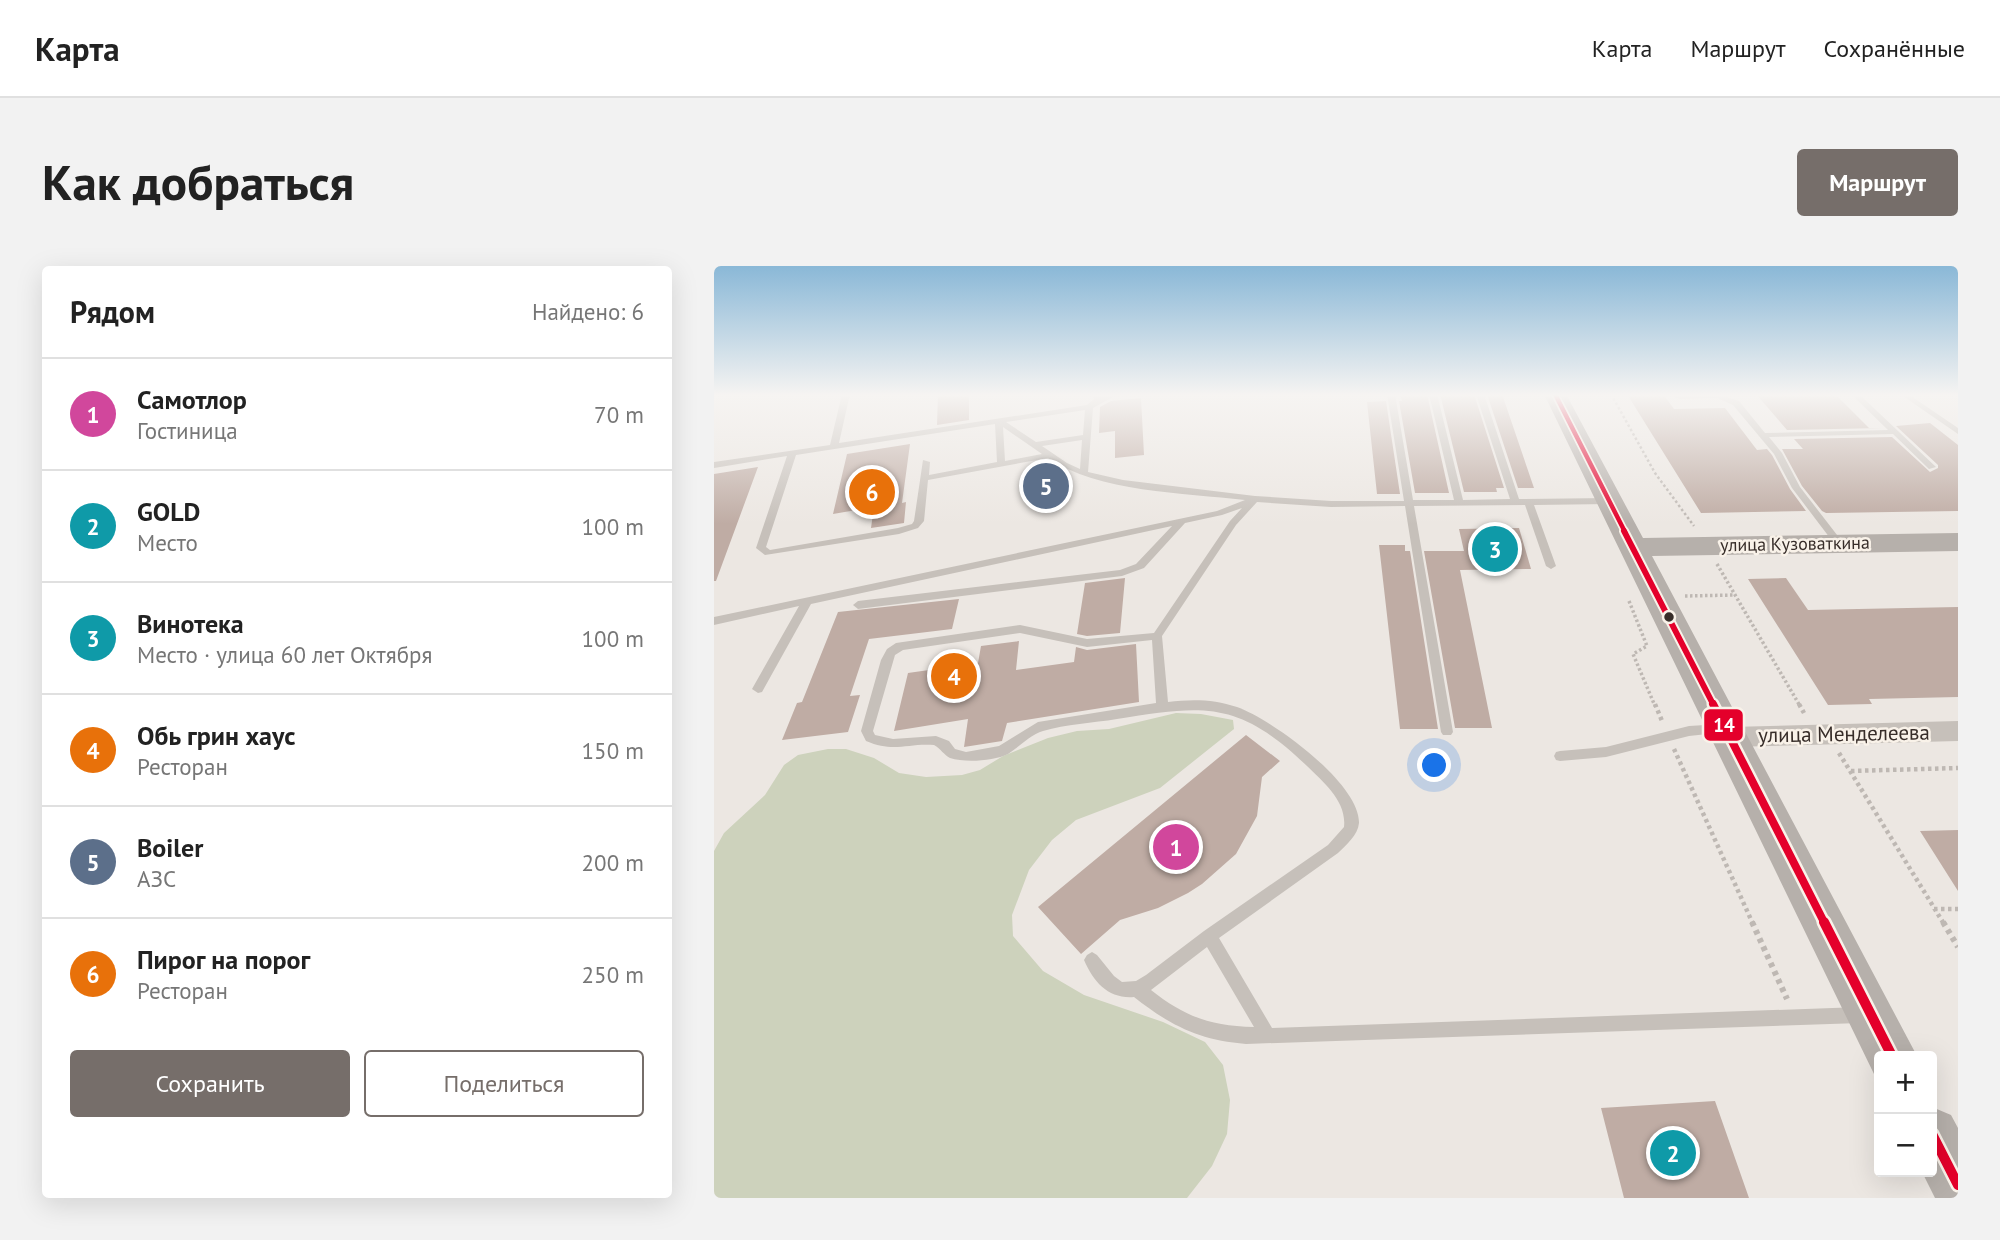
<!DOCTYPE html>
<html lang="ru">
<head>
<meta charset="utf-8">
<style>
	:root { --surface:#fff; --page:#f2f2f2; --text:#222; --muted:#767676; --line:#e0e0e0; --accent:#766e6a }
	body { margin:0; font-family:"PT Sans",sans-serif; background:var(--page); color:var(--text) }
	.controls { position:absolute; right:21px; bottom:21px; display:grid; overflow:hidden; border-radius:7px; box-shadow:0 7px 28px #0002 }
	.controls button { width:63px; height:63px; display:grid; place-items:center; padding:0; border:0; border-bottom:2px solid var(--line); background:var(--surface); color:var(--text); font:35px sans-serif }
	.you { position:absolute; left:721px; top:500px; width:24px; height:24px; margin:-18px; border:5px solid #fff; border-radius:50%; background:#1a73e8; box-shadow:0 0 0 10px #1a73e833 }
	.badge { display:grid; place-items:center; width:46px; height:46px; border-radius:50%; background:var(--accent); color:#fff; font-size:23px; font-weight:700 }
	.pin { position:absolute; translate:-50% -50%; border:4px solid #fff; box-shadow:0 2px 7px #0006 }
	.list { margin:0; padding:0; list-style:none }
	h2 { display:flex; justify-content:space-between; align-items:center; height:91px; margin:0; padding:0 28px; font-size:30px }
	h2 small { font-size:23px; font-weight:400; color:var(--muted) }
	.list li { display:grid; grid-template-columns:46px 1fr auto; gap:21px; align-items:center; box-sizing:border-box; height:112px; padding:0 28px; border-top:2px solid var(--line) }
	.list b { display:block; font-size:26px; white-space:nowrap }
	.list p { margin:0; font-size:23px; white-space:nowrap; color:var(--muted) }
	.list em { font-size:23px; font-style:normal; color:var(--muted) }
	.actions { display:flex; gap:14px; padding:21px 28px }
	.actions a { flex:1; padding:16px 0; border:2px solid var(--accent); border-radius:7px; text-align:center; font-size:24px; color:var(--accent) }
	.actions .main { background:var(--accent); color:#fff }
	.map { position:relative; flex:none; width:1244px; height:932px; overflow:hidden; border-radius:7px }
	header { display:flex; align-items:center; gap:42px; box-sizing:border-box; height:98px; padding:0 35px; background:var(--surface); border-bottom:2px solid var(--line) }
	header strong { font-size:33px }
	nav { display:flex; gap:38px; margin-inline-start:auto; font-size:24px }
	.intro { display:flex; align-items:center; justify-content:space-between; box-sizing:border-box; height:168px; padding:0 42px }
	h1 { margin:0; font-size:49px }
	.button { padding:18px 32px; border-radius:7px; background:var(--accent); color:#fff; font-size:24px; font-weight:700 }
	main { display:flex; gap:42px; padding:0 42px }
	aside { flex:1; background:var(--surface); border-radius:7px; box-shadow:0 7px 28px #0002 }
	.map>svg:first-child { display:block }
	.green { fill:#cdd2bc }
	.building { fill:#bfaca4 }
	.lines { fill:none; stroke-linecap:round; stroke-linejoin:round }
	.path-far3 { stroke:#beb8b3; stroke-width:2.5; stroke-dasharray:2.5 2.5; stroke-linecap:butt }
	.path-far2 { stroke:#beb8b3; stroke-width:3.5; stroke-dasharray:2.5 2.5; stroke-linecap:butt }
	.path-far1 { stroke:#beb8b3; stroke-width:4.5; stroke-dasharray:3.5 3.5; stroke-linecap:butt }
	.path { stroke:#beb8b3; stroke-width:6; stroke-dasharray:4.5 4.5; stroke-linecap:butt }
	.lane { fill:#c6c0ba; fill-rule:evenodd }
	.street { fill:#c6c0ba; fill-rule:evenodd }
	.secondary { fill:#b6b0ab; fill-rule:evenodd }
	.bus-1-far3-casing { stroke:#f9f2e9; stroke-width:8 }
	.bus-1-far2-casing { stroke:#f9f2e9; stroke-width:10 }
	.bus-1-far1-casing { stroke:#f9f2e9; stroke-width:13 }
	.bus-1-casing { stroke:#f9f2e9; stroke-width:15 }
	.bus-1-far3 { stroke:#e4002b; stroke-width:4.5 }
	.bus-1-far2 { stroke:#e4002b; stroke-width:6 }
	.bus-1-far1 { stroke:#e4002b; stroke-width:8 }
	.bus-1 { stroke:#e4002b; stroke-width:10 }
	.bus-dot { fill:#372d29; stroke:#f9f2e9; stroke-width:2.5 }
	.labels { text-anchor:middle; stroke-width:5; stroke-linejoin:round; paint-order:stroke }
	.far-street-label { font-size:18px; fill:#372d29; stroke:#f9f2e9 }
	.street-label { font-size:21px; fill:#372d29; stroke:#f9f2e9 }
	.line-badge { stroke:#f9f2e9; stroke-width:2.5 }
	.badge-label { font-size:19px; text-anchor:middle; font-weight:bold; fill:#fff }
</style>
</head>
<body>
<header>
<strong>Карта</strong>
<nav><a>Карта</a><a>Маршрут</a><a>Сохранённые</a></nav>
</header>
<div class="intro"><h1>Как добраться</h1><a class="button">Маршрут</a></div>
<main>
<aside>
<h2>Рядом<small>Найдено: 6</small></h2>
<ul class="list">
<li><span class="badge" style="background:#d1479c">1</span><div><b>Самотлор</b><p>Гостиница</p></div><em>70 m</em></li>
<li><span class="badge" style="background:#0f9aa8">2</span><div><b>GOLD</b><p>Место</p></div><em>100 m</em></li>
<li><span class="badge" style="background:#0f9aa8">3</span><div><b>Винотека</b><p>Место · улица 60 лет Октября</p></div><em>100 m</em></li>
<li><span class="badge" style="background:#e8710a">4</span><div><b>Обь грин хаус</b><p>Ресторан</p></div><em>150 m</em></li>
<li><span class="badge" style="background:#5c6f8a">5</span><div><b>Boiler</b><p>АЗС</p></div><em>200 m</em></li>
<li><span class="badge" style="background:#e8710a">6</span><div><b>Пирог на порог</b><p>Ресторан</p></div><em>250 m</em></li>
</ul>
<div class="actions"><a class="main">Сохранить</a><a>Поделиться</a></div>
</aside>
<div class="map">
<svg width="1244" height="932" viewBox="0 0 1244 932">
	<rect width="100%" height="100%" fill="#ece7e2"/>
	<!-- green -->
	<path class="green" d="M462,447L487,448L519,454L520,463L446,522L362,554L338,574L315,604L298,649L299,670L329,705L370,729L449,756L491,776L509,799L516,834L513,868L498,900L473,932H0V585L10,567L51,529L70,499L84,489L114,483H132L160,492L185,507L212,511L248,509L266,504L289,490L334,472L363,465L395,463Z"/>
	<!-- building -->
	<path class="building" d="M224,128H255V154L223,159Z
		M686,128H713L735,227H701L685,135H688Z
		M726,128H760L790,222H782L783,226H750Z
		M773,128H788L820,222H804Z
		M913,128H949L960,143L1011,142L1043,184L1053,183L1058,189L1076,223L1092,245L987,247Z
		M1042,128H1121L1155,162H1168L1073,164Z
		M427,132L430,189L401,192V165L385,167L386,141L397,135Z
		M672,135L686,228H663L653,136Z
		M1216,157L1244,179V245L1112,247L1108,245L1088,220L1068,183H1089L1080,173L1178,171L1216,206L1224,202V199L1182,160Z
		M196,178L188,237L192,236L190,257L157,262L160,241L119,248L133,188Z
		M44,201L2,315H0V208Z
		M805,262L817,303L746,304L778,462H741L710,285H750L745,263Z
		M665,279H691V285H696L724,463H686Z
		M411,312L406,367L373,370L363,368L371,317Z
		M1072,312L1094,344L1244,341V431L1155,433L1158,438L1114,439L1034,313Z
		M245,333L238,363L155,373L136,430L146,429L134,466L68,474L83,437L88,436L124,346Z
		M305,375L302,404L360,396L362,381L373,384L422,378L425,436L293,457L288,475L250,481L254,453L180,465L194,407L264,397L267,380Z
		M532,469L566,495L548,511L543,550L522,588L488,618L474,627L444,642L406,654L367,688L324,641Z
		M1244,564V625L1206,565Z
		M1001,835L1035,932H910L887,842Z"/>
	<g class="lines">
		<!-- path-far3 -->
		<path class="path-far3" d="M897,128L941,207L980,260"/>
		<!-- path-far2 -->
		<path class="path-far2" d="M1003,298L1086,440
			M971,330L1021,329
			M915,335L933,380L919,388L941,440"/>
		<!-- path-far1 -->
		<path class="path-far1" d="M941,438L948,455
			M1085,438L1090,447
			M960,483L1039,658
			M1125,487L1230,658
			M1137,505L1244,502
			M1220,643H1244"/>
		<!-- path -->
		<path class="path" d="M1038,656L1073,733
			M1229,656L1244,681"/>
		<!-- lane -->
		<path class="lane" d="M128,128H136L125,177L373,139L380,133L379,128H387V130L404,128L379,142L374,206L409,214L541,230L617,235H690L673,128H681L699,234H740L715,128H723L749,234L796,233L762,128H770L805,233L895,232L899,235L895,238L820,239L842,300L837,303L832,300L811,239L700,240L739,466L737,469H729L727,466L691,240L617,241L543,236L522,259L448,370L454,436C477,433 500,433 523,441C557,453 646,517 645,557C644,569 632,579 624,587L505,672L558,762L1146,741L1152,743L1154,749L1152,755L1146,757L532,778C485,774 457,760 420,731C395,733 380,717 370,694L373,689L378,686L383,689L400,710L408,716L422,715L432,709L490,665L614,579L630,561C633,535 609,516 593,500C524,434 491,439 403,453C379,457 352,458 329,465C316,469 305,481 294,488C280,495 251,497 236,492C230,489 227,483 220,479C193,477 180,487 152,475L147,465L167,394L173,383L182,377L306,359L373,373L440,367L516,255L528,242L508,249L471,257L430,302L408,310L144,343L139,339L144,335L406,304L422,298L458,260L97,338L48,426L44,427L38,423L85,340L0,359V351L503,245L531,234C470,227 384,226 334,192L214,214L210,255L204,262L185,268L51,289L42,282L73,190L0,202V196L116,179ZM371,144L369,169L322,176L292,156ZM281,158L283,196L215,209L216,196L209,194L200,255L198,258L184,262L56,284L52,281L82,189ZM289,161L328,188L291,195ZM368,174L366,203L353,197L328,180ZM306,367L373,381L438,374L442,437L324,456L285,480L252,486L241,483L235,475L222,470L179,473L161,469L159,465L181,389L189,384ZM493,681L540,761C497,760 471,751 437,724Z
			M1004,128L1025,135L1051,167L1174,164L1137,128H1145L1222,201L1215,203L1179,168L1055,171L1068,187L1086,221L1130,278L1128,280H1122L1078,222L1060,188L1019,139L1003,132L965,133L961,131L965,129Z
			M1186,128H1194L1244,162V168Z
			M1008,458L1012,460L1014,463L1012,466L975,470L892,491L846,495L842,494L840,490L842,486L846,485L892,481L975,460Z"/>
		<!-- street -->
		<path class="street" d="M1244,455V475L1016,481L1007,478L1003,471L1007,464L1016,461Z"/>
		<!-- secondary -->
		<path class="secondary" d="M830,128H852L929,272L1244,267V285L938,290L1203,790H1165V810L1160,808Z
			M1218,841L1237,849L1244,862V932H1221L1208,906H1218Z"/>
		<!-- bus-1-far3 casing -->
		<g class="bus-1-far3-casing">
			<path id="bus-1-far3" d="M841,128L911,266"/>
		</g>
		<!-- bus-1-far2 casing -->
		<g class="bus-1-far2-casing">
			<path id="bus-1-far2" d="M910,265L1000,440"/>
		</g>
		<!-- bus-1-far1 casing -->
		<g class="bus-1-far1-casing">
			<path id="bus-1-far1" d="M999,438L1111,658"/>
		</g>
		<!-- bus-1 casing -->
		<g class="bus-1-casing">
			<path id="bus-1" d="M1110,656L1178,790
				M1218,868L1244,919"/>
		</g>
		<!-- bus-1-far3 -->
		<use href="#bus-1-far3" class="bus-1-far3"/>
		<!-- bus-1-far2 -->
		<use href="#bus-1-far2" class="bus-1-far2"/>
		<!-- bus-1-far1 -->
		<use href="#bus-1-far1" class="bus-1-far1"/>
		<!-- bus-1 -->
		<use href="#bus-1" class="bus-1"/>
	</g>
	<!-- sky -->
	<linearGradient id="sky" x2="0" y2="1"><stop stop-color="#8ab8d7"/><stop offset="0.5" stop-color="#f6f4f2"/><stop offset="1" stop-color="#f6f4f2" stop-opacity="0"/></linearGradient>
	<rect width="1244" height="258" fill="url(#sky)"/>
	<!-- markers -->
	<circle class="bus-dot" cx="955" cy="351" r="6"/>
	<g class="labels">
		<!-- far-street labels -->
		<g class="far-street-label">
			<text transform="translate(1081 278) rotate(-1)" y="6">улица Кузоваткина</text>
		</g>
		<!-- street labels -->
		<g class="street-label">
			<text transform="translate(1130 468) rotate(-1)" y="7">улица Менделеева</text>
		</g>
	</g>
	<rect class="line-badge" x="989" y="442" width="41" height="34" rx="7" fill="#e4002b"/>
	<g class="badge-label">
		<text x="1010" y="466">14</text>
	</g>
</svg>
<div class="controls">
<button>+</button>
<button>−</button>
</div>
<div class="you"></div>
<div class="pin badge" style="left:462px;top:581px;background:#d1479c">1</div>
<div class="pin badge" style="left:959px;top:887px;background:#0f9aa8">2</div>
<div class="pin badge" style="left:781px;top:283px;background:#0f9aa8">3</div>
<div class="pin badge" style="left:240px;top:410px;background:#e8710a">4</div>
<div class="pin badge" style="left:332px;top:220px;background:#5c6f8a">5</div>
<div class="pin badge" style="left:158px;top:226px;background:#e8710a">6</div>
</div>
</main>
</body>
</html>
